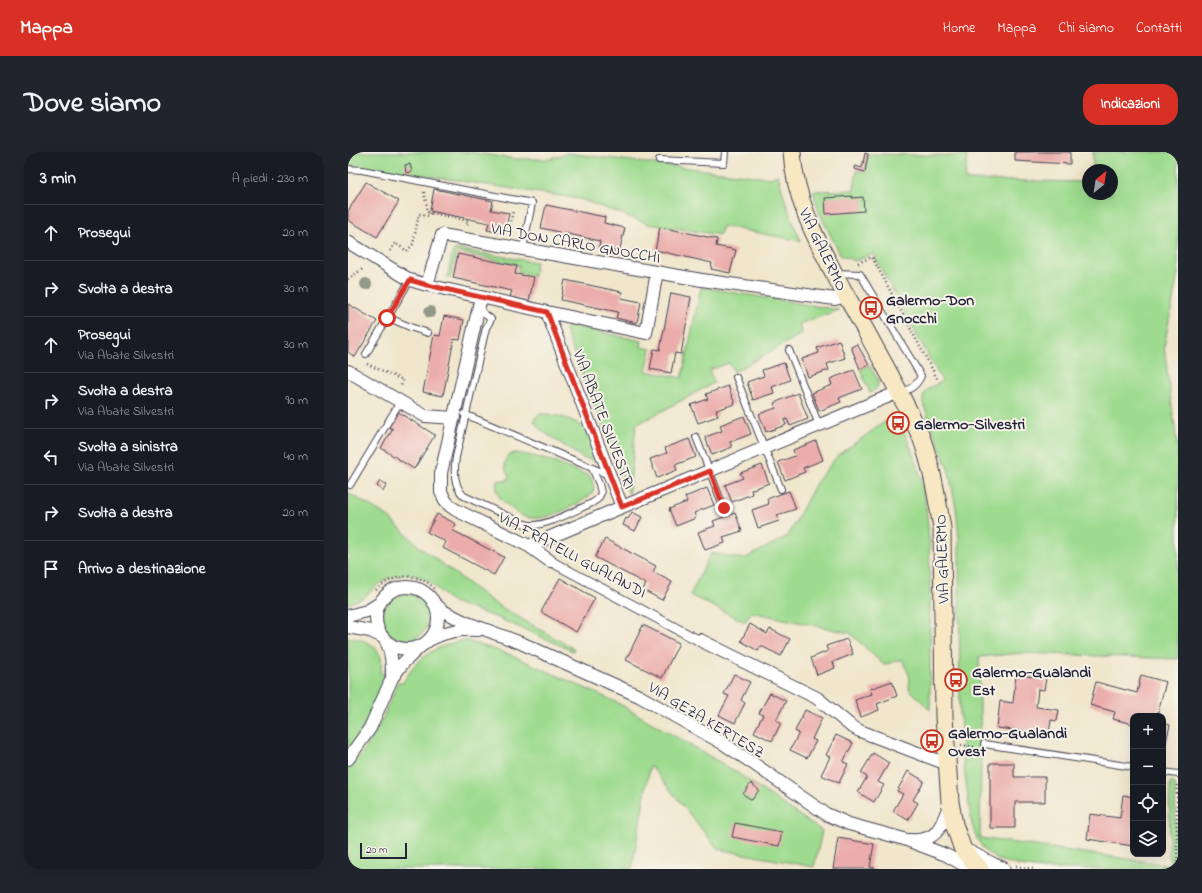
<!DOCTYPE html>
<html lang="it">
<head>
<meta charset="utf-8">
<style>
	:root { --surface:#171b24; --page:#20242c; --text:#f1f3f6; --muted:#9ea1a6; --line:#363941; --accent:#d93025 }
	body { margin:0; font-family:"Indie Flower",sans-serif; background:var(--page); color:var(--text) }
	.controls { position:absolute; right:12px; bottom:12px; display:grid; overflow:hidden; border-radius:8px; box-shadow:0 4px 16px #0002 }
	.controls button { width:36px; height:36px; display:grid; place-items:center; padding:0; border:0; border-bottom:1px solid var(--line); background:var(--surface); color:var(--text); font:20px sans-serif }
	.compass { position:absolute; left:734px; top:12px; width:36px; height:36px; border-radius:50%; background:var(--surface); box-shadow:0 4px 16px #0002; rotate:30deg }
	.scale { position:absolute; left:12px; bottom:10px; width:47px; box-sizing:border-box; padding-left:4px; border:2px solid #22223b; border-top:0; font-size:11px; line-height:14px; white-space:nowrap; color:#22223b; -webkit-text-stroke:3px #f7f3e8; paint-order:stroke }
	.stop { position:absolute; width:12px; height:12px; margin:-9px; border:3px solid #d93025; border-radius:50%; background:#fff }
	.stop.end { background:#d93025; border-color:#fff; box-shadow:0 1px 4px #0008 }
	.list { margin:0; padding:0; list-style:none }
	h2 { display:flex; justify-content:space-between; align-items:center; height:52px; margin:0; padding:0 16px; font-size:17px }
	h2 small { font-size:13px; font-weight:400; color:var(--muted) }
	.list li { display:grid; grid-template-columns:26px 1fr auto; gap:12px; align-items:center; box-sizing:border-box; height:56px; padding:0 16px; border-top:1px solid var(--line) }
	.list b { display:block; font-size:15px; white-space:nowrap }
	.list p { margin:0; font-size:13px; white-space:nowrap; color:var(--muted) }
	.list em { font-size:13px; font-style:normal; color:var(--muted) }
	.icon { flex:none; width:22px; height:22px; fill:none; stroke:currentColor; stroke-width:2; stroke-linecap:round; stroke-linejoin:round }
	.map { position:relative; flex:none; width:830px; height:717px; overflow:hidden; border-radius:16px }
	header { display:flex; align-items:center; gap:24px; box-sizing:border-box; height:56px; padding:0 20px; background:var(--accent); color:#fff }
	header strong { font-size:19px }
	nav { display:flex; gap:22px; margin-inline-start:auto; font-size:14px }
	.intro { display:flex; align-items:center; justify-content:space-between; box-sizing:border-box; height:96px; padding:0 24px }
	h1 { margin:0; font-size:28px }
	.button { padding:10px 18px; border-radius:16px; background:var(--accent); color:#fff; font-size:14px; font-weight:700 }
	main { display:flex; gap:24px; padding:0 24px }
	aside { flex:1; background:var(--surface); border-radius:16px; box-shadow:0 4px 16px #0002 }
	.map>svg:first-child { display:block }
	.green { fill:#9edb8f; stroke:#607e65 }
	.building { fill:#ebadac }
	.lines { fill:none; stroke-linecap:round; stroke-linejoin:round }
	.service-casing { stroke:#413f51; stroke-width:8 }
	.pedestrian-casing { stroke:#413f51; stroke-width:11 }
	.minor-casing { stroke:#413f51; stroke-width:14 }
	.tertiary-casing { stroke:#413f51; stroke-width:17 }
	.secondary-casing { stroke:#413f51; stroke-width:19 }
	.path { stroke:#413f51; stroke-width:2.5; stroke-dasharray:1 3; stroke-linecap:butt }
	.service { stroke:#fff; stroke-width:6 }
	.pedestrian { stroke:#fff; stroke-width:9 }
	.minor { stroke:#fff; stroke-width:12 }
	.tertiary { stroke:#fff; stroke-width:15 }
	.secondary { stroke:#f7e8c3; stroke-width:17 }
	.tree { fill:#93998a }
	.route { stroke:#d93025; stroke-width:5 }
	.labels { text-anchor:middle; stroke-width:4; stroke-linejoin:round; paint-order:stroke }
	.street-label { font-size:16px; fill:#22223b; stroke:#f7f3e8 }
	.poi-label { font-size:16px; font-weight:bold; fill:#22223b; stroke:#f7f3e8; text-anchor:start }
</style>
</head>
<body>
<header>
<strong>Mappa</strong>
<nav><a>Home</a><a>Mappa</a><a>Chi siamo</a><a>Contatti</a></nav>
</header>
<div class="intro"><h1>Dove siamo</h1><a class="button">Indicazioni</a></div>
<main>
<aside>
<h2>3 min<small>A piedi · 230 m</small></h2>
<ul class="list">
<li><svg class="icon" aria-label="ahead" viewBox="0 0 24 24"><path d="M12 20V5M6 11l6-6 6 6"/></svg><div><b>Prosegui</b></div><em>20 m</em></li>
<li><svg class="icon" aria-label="right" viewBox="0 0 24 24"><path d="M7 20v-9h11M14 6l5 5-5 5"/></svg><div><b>Svolta a destra</b></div><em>30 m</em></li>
<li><svg class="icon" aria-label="ahead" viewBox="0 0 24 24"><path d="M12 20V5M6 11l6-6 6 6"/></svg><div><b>Prosegui</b><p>Via Abate Silvestri</p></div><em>30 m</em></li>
<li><svg class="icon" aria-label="right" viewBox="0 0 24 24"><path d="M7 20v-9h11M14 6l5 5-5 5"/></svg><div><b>Svolta a destra</b><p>Via Abate Silvestri</p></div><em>90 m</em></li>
<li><svg class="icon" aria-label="left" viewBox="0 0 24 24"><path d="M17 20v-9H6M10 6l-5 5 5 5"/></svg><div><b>Svolta a sinistra</b><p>Via Abate Silvestri</p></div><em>40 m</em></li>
<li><svg class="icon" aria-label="right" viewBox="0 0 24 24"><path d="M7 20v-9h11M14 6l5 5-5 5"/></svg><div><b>Svolta a destra</b></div><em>20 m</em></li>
<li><svg class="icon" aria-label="arrive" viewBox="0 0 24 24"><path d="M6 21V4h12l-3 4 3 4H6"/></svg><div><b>Arrivo a destinazione</b></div></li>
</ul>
</aside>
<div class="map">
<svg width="830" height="717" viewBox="0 0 830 717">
	<rect width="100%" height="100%" fill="#f7f3e8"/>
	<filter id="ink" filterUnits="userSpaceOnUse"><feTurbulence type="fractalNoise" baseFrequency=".025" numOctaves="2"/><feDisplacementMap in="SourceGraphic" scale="8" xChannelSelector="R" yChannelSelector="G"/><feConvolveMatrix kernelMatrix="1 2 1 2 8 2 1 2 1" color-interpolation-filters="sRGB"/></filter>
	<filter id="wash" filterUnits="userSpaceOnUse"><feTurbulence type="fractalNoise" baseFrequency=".012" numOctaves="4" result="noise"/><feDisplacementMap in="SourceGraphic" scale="16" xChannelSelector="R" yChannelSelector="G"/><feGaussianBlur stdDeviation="0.9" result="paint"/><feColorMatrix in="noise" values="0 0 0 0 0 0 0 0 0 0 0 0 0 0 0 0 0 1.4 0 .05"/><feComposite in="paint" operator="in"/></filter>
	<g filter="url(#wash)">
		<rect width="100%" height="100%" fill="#f0e6cc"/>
		<!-- green -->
		<path class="green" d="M0,0H121L167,7H205V5L214,4L218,1L422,26L430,23C436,46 443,67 453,89L374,74L372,83L301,72L232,47L28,16L0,14Z
			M745,0H830V122L816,195L830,299V507L675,501L631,505L633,598L632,686L821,713L822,630L827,632L828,717H693L669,713L650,708L637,699L629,687L624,673L621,654L615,607L612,561L611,386L608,356L601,320L575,251C574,236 583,236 594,229L525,102L508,109L493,104L471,60L465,39L506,38L509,18L517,20L520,2L619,4L617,28L740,30V42H764V18H745Z
			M107,97L188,110L186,124L170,120L171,113L109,100L103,125H99L105,99Z
			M353,135L491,158L451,172L454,182L386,220L381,211L361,218L366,231L288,273L281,342L217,178L221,173L294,189L293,195L303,197L298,219L334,226Z
			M521,213C528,225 537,233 522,241L512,217Z
			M192,262C204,261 231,268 239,279C243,284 248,305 250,312L242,307L235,306L197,281L190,275L186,269L187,266Z
			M548,262C560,288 571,314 576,342C582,377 582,413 582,448C582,485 582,522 582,558L561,537L562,525L554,507L536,513L502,481L403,460L397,470L342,443L363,401L396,407L440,384L468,331L490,303Z
			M167,301C189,303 222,316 242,324C244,329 247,334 245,339C242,348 207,363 197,365C192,366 184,367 179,365C171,364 165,357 158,352C150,345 147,339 149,328L159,329L161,324C156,317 156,313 159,304Z
			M0,341L38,363L73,396L146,451L226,497L225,499L150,466L107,451L98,445L82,430L72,425L60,422L49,424L39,427L31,432L15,446L0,452Z
			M35 465a23 23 0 1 1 46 0a23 23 0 1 1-46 0Z
			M0,486C20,486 39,498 32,521L36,522L38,514C38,540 15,577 0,597Z
			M117,488L163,503L268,550L385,618L474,679L466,715L370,697L302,613L284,717H0V618L17,597L27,582L41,552L50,530L54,532C70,505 86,494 117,488Z"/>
		<g id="blocks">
			<!-- building -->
			<path class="building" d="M667,0H722V12L667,9Z
				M517,1L520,2L517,20L507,17V14L514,16Z
				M62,12L64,20L58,21L57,13Z
				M18,30L51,49L29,85L0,68V59Z
				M86,37L145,49L143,58L161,61L157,82L139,78L141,71L82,59Z
				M504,44V46L515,45L516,59L478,62L477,46Z
				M198,53L257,65L256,71L277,76L271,100L251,95L252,89L193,76Z
				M312,75L369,87L368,94L388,98L382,121L363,117L364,111L307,98Z
				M110,102L169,114L167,122L186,125L181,149L162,145L164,139L105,126Z
				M217,128L274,140L273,146L293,150L289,171L268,166L270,160L213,148Z
				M323,141L343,145L333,202L327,201L323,221L302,217L306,197L312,198Z
				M0,152L29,169L7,205L0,200Z
				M96,164L116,168L112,188L106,187L95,244L75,240L86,183L92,184Z
				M491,188L497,206L479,212L481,218L460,225L454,207L471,201L469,196Z
				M509,192L521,213L512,217L503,195Z
				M436,211L442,228L424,235L426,241L405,248L399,230L416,224L414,218Z
				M506,218L514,237L491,246L493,250L471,259L464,241L484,233L482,227Z
				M380,234L387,252L368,258L370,264L350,271L343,253L360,247L358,242Z
				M450,241L460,267L442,274L439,267L436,268L438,273L418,280L411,262L428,256L426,251Z
				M50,260L87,283L66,317L33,296L45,277L41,275Z
				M396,264L403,282L382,290L384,295L364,303L357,285L374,279L372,273Z
				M341,287L348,305L327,313L329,318L309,326L302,307L319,301L317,296Z
				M468,289L475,308L455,316L457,320L437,328L430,310L447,304L445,298Z
				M414,313L421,331L403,338L404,342L384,350L377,333L395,326L392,321Z
				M32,329L39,333L35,339L29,334Z
				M359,336L366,353L346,361L348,366L328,374L321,357L339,350L337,345Z
				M441,339L448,357L429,363L431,369L410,376L404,358L421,352L419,347Z
				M284,360L294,365L287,379L275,373L278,366L280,367Z
				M387,361L394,379L375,385L377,391L357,398L350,380L367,374L365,369Z
				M89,362L108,372L104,378L156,405L146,423L95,396L98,390L79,380Z
				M257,387L308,414L305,420L324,430L314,448L295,438L298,432L247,405Z
				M212,426L247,446L228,480L193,460Z
				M402,472L419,482L422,477L442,487L433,504L413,494L410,499L393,489Z
				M295,473L331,491L314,526L278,508Z
				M499,487L505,502L485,510L487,516L469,523L463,506L480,499L478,494Z
				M386,522L402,530L393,548L397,551L387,571L371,563L381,544L376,542Z
				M668,523L698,526L696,538L690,537L688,555L711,558L709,569L703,568L701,582L649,576L652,549L665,551Z
				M793,523L818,530L809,564H785V572L765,567L767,560L742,553L748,530L789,541Z
				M544,529L549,544L529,552L531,558L513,565L507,548L524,542L522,537Z
				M422,541L438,549L428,568L433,571L424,589L406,580L415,563L411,561Z
				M457,558L474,566L464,587L468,589L459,606L442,598L451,581L447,579Z
				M815,571L822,573L816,599H815Z
				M488,583L505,591L495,610L500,612L491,631L473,623L482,605L478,603Z
				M525,601L541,611L530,630L536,633L526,650L510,640L519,625L513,621Z
				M642,611H666V625H697V650H667V676H642Z
				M560,619L576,629L565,648L570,651L560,668L545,659L555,642L549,639Z
				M403,631L411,638L404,648L395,642Z
				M775,643L785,645V694L739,687L742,662L772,666Z
				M387,671L434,680L431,694L384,685Z
				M490,686L526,692L522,715L531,717H485Z"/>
		</g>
	</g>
	<g filter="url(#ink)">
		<use href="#blocks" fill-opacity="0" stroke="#413f51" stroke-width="1"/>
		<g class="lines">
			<!-- service casing -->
			<g class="service-casing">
				<path id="service" d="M311,8L376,11L377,0
					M0,17L14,18L184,51L175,97
					M488,121L512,122L573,224C569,233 563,238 553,240
					M130,157L143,167L138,176L108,305C106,318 105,334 116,344L174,371C177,372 180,373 183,373C197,375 230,357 244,351L250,347L253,341L251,332L244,316
					M39,165L62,175L80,181
					M441,198L471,273
					M18,202L62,128
					M388,225L433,337
					M116,262L261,323
					M348,285L376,356
					M2,333L52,250
					M636,592L785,615
					M815,620L830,622"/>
			</g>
			<!-- pedestrian casing -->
			<g class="pedestrian-casing">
				<path id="pedestrian" d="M202,409L348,487"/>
			</g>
			<!-- minor casing -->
			<g class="minor-casing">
				<path id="minor" d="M0,90L62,128L79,133L94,83L354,128L487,147L499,144
					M79,133L133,145
					M199,160L298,181L309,120
					M0,219L77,264L106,266
					M181,394L274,355
					M202,409L181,394L108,358L102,354L97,348L93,340V321L133,145L199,160L274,355L551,240
					M28 466a31 31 0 1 1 62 0a31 31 0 1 1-62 0Z
					M85,450L95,459L117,470L173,491L291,544L376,592L406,612L478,662L501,672L556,687L598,703L623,717
					M0,464L19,459L32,451
					M0,475L22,479L33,484
					M81,488C98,479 112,477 130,478
					M352,488L469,546L503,574L512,579L599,612
					M38,489C44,501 44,512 44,526
					M0,607L22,576L44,526L55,511L72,495
					M561,688C590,690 593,675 602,651"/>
			</g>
			<!-- tertiary casing -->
			<g class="tertiary-casing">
				<path id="tertiary" d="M619,700L646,714L654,717"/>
			</g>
			<!-- secondary casing -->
			<g class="secondary-casing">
				<path id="secondary" d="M444,0C447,51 471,93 495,138C509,162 522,187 536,212C549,236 562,260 573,285C584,314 589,346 594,376L596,565L602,650L606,672L615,698L632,717"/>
			</g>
			<!-- path -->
			<path class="path" d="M76,40L80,60L120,69L119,74
				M161,81L165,58
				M42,99L47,91L59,99L65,92L71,62L81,64L83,61
				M510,111L524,105L590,228
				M0,127L16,116
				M19,212L55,228L53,234
				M28,438C45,422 69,419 86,436
				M613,593L626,595
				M829,633V717
				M668,714L685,717"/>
			<!-- service -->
			<use href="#service" class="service"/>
			<!-- pedestrian -->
			<use href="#pedestrian" class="pedestrian"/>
			<!-- minor -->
			<use href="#minor" class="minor"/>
			<!-- tertiary -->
			<use href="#tertiary" class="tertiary"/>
			<!-- secondary -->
			<use href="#secondary" class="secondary"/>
		</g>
		<!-- trees -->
		<g class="tree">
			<circle cx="18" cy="132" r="6"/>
			<circle cx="82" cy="160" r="6"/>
		</g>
	</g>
	<g class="lines" filter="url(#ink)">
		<!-- route -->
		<path class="route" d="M39,166L62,128L79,133L199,160L274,355L362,319L376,356"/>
	</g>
	<!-- icons -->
	<defs>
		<g id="bus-ring" transform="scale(1.15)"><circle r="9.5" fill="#f7f3e8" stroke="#c8321e" stroke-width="1.5"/><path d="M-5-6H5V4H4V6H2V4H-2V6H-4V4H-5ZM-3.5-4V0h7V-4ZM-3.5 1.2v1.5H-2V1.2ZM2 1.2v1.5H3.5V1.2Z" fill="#c8321e"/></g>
	</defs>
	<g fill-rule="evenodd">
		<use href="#bus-ring" x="523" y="156"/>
		<use href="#bus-ring" x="550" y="271"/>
		<use href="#bus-ring" x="608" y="528"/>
		<use href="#bus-ring" x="584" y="589"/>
	</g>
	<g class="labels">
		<!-- street labels -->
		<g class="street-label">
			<text transform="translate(228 90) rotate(10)" y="6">VIA DON CARLO GNOCCHI</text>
			<text transform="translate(476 97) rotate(64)" y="6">VIA GALERMO</text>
			<text transform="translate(257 267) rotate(69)" y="6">VIA ABATE SILVESTRI</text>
			<text transform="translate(225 402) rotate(28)" y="6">VIA FRATELLI GUALANDI</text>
			<text transform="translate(593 407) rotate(-92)" y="6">VIA GALERMO</text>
			<text transform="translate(359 567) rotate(31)" y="6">VIA GEZA KERTESZ</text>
		</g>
		<!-- poi labels -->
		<g class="poi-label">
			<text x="538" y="153">Galermo-Don<tspan x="538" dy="18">Gnocchi</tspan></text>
			<text x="566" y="277">Galermo-Silvestri</text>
			<text x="624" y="525">Galermo-Gualandi<tspan x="624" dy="18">Est</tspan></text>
			<text x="600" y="586">Galermo-Gualandi<tspan x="600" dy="18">Ovest</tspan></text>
		</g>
	</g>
</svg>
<div class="controls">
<button>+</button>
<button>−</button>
<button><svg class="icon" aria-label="locate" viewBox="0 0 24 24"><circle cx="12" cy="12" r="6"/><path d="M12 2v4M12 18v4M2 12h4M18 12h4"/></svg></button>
<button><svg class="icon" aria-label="layers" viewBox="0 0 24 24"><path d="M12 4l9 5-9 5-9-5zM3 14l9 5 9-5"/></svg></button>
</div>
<svg class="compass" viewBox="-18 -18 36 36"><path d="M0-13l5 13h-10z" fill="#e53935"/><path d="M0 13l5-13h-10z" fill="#9ea1a6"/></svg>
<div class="scale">20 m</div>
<div class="stop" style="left:39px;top:166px"></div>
<div class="stop end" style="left:376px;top:356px"></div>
</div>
</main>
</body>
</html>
